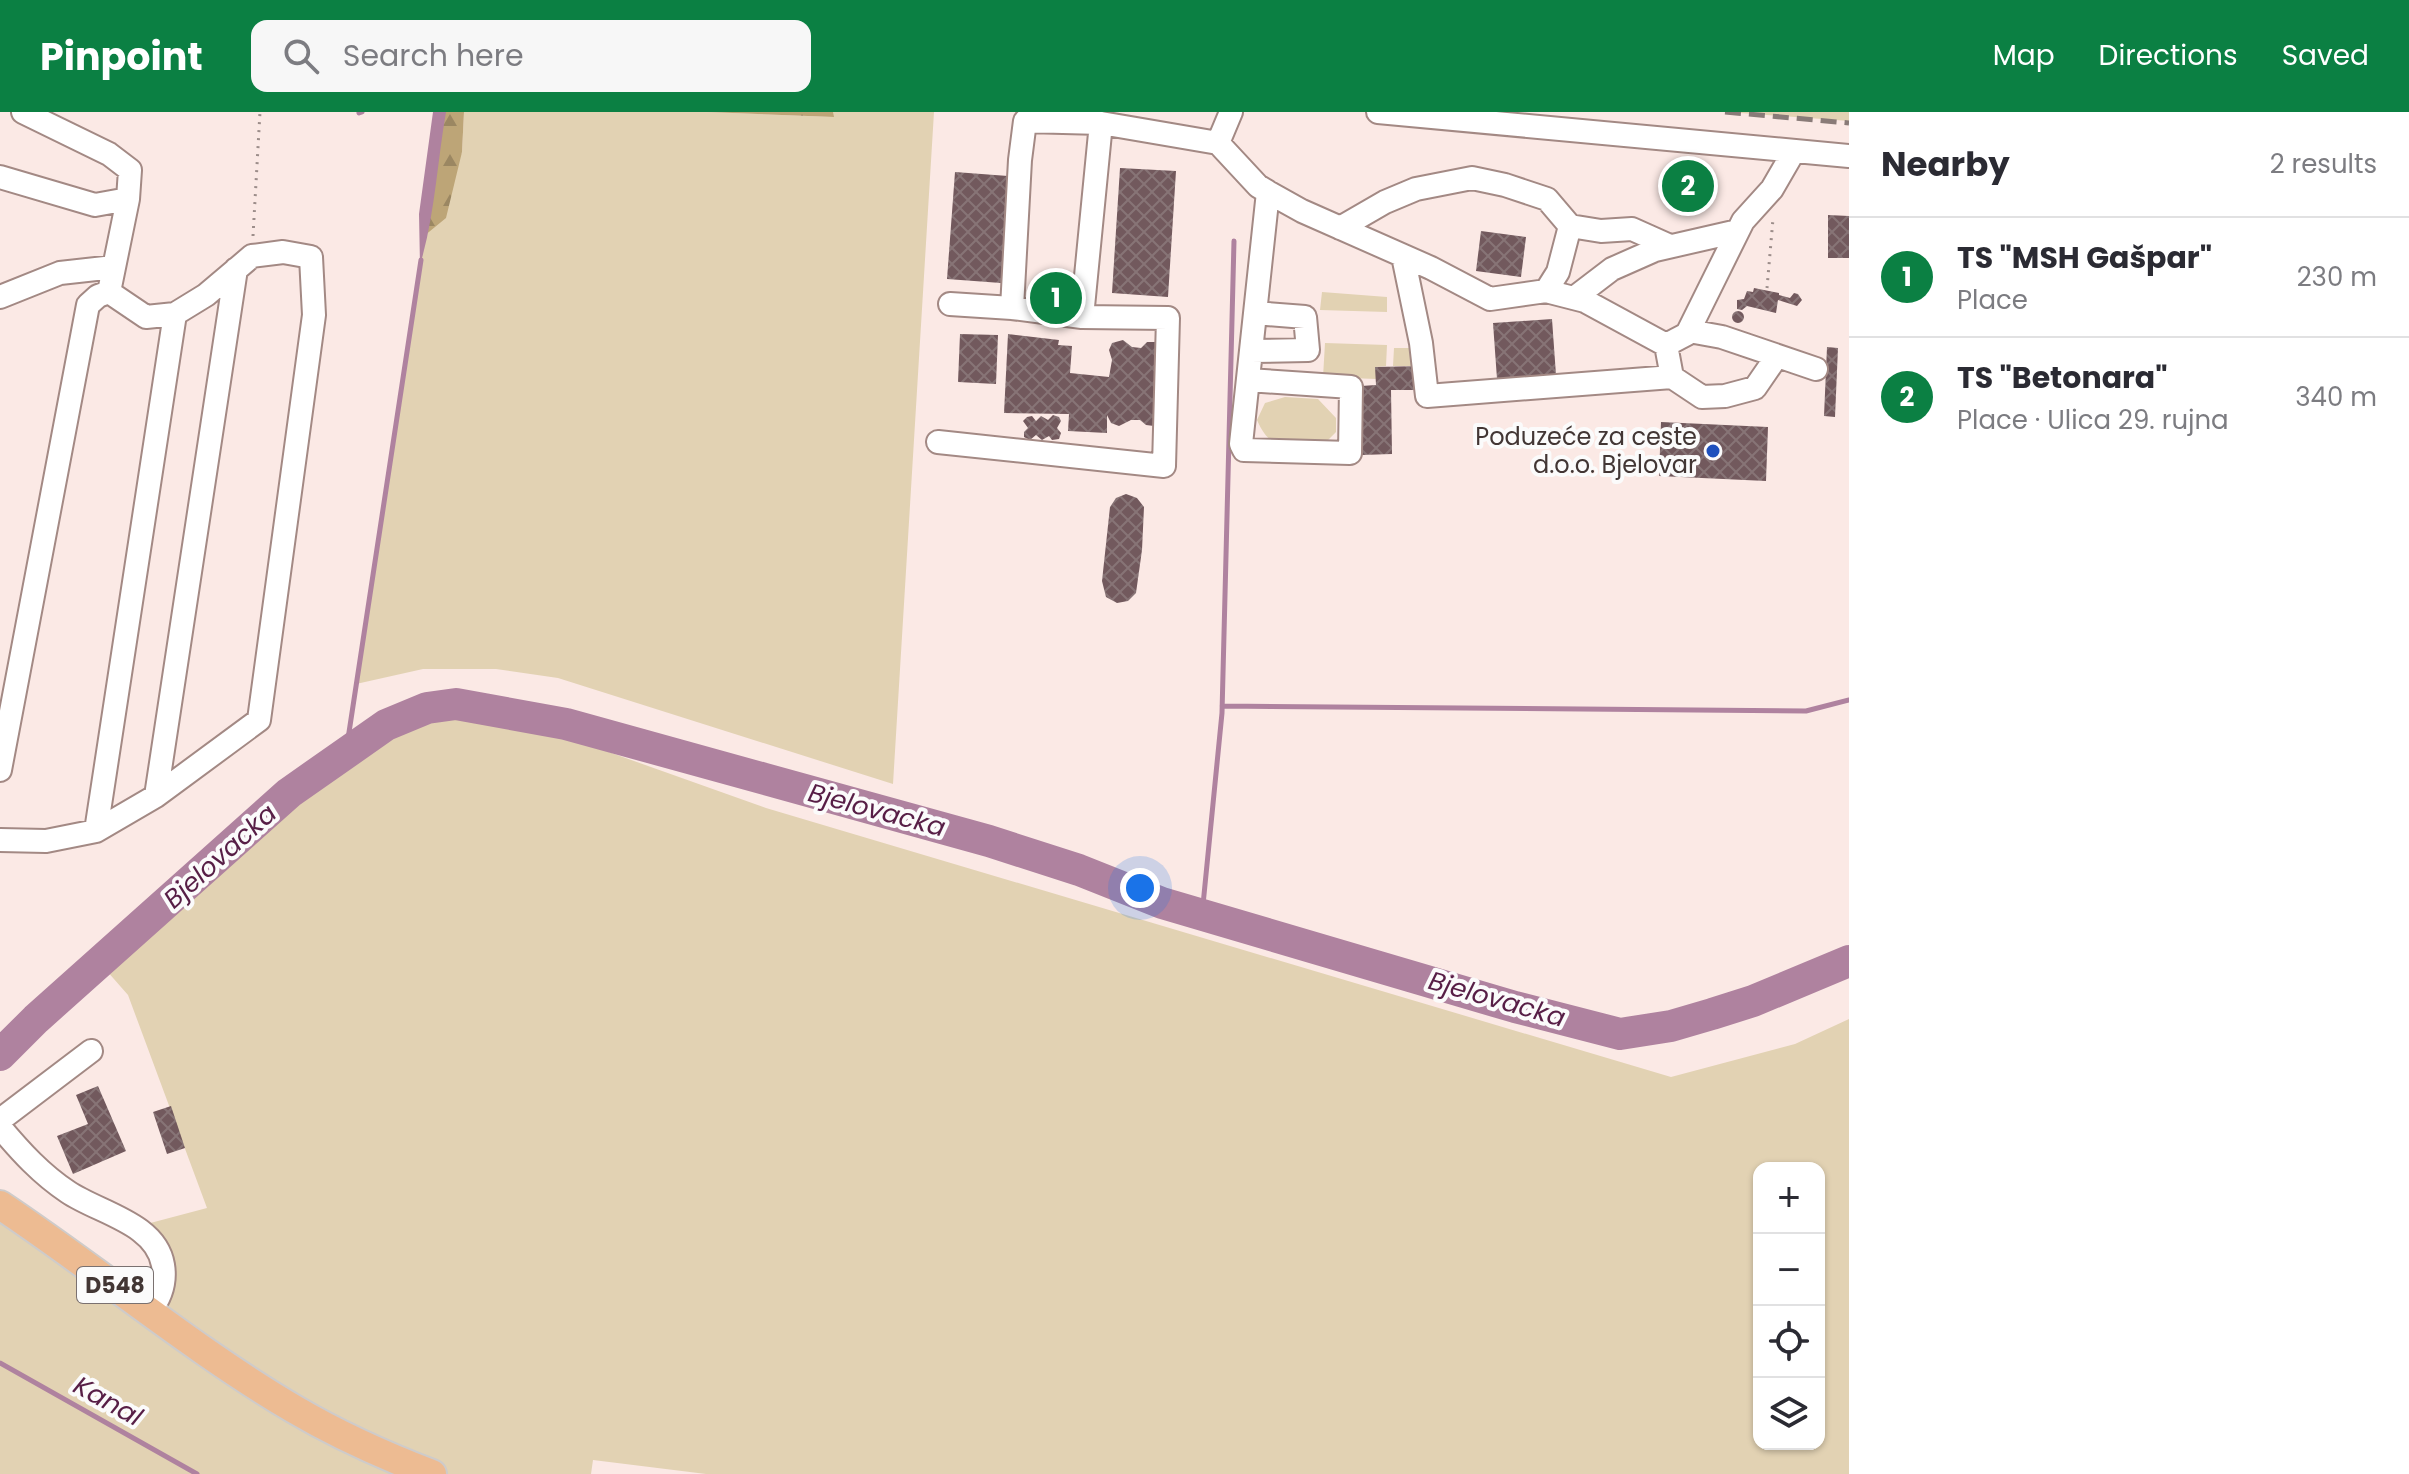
<!DOCTYPE html>
<html lang="en">
<head>
<meta charset="utf-8">
<style>
	:root { --surface:#fff; --page:#f7f7f7; --text:#2b2b33; --muted:#7c7c81; --line:#e1e1e2; --accent:#0b8043 }
	body { margin:0; font-family:Poppins,sans-serif; background:var(--page); color:var(--text) }
	.controls { position:absolute; right:24px; bottom:24px; display:grid; overflow:hidden; border-radius:16px; box-shadow:0 2px 6px #0004 }
	.controls button { width:72px; height:72px; display:grid; place-items:center; padding:0; border:0; border-bottom:2px solid var(--line); background:var(--surface); color:var(--text); font:40px sans-serif }
	.you { position:absolute; left:1140px; top:776px; width:28px; height:28px; margin:-20px; border:6px solid #fff; border-radius:50%; background:#1a73e8; box-shadow:0 0 0 12px #1a73e833 }
	.badge { display:grid; place-items:center; width:52px; height:52px; border-radius:50%; background:var(--accent); color:#fff; font-size:26px; font-weight:700 }
	.pin { position:absolute; translate:-50% -50%; border:4px solid #fff; box-shadow:0 2px 8px #0006 }
	.list { margin:0; padding:0; list-style:none }
	h2 { display:flex; justify-content:space-between; align-items:center; height:104px; margin:0; padding:0 32px; font-size:34px }
	h2 small { font-size:26px; font-weight:400; color:var(--muted) }
	.list li { display:grid; grid-template-columns:52px 1fr auto; gap:24px; align-items:center; box-sizing:border-box; height:120px; padding:0 32px; border-top:2px solid var(--line) }
	.list b { display:block; font-size:30px; white-space:nowrap }
	.list p { margin:0; font-size:26px; white-space:nowrap; color:var(--muted) }
	.list em { font-size:26px; font-style:normal; color:var(--muted) }
	.icon { flex:none; width:44px; height:44px; fill:none; stroke:currentColor; stroke-width:2; stroke-linecap:round; stroke-linejoin:round }
	.map { position:relative; flex:none; width:1849px; height:1362px; overflow:hidden }
	header { display:flex; align-items:center; gap:48px; box-sizing:border-box; height:112px; padding:0 40px; background:var(--accent); color:#fff }
	header strong { font-size:38px }
	nav { display:flex; gap:44px; margin-inline-start:auto; font-size:28px }
	.search { width:560px; height:72px; background:var(--page); display:flex; align-items:center; gap:20px; box-sizing:border-box; padding:0 28px; border-radius:16px; color:var(--muted); font-size:30px }
	main { display:flex }
	aside { flex:1; background:var(--surface) }
	.map>svg:first-child { display:block }
	.grass { fill:#e2d2b3; fill-rule:evenodd }
	.forest { fill:url(#forest-firs) }
	.water { fill:#af829f }
	.lines { fill:none; stroke-linecap:round; stroke-linejoin:round }
	.stream { stroke:#af829f; stroke-width:5 }
	.river { stroke:#af829f; stroke-width:32 }
	.building { fill:url(#building-cross-hatch) }
	.minor-casing { stroke:#a38984; stroke-width:26 }
	.major-casing { stroke:#cecbca; stroke-width:32 }
	.path { stroke:#9c8d8a; stroke-width:3; stroke-dasharray:2 6; stroke-linecap:butt }
	.minor { stroke:#fff; stroke-width:22 }
	.major { stroke:#edbb92; stroke-width:28 }
	.rail { stroke:#897b78; stroke-width:5; stroke-dasharray:16 8; stroke-linecap:butt }
	.poi-dot { fill:#1e50bd; stroke:#fbfbfb; stroke-width:3 }
	.labels { text-anchor:middle; stroke-width:8; stroke-linejoin:round; paint-order:stroke }
	.shield { fill:#fbfbfb; stroke:#7a7170; stroke-width:2 }
	.shield-label { font-size:22px; font-weight:bold; fill:#423634 }
	.poi-label { font-size:24px; fill:#423634; stroke:#fbfbfb; text-anchor:end }
	.water-label { font-size:26px; font-style:italic; fill:#571e46; stroke:#fbfbfb }
</style>
</head>
<body>
<header>
<strong>Pinpoint</strong>
<div class="search"><svg class="icon" aria-label="search" viewBox="0 0 24 24"><circle cx="10" cy="10" r="6"/><path d="M15 15l6 6"/></svg>Search here</div>
<nav><a>Map</a><a>Directions</a><a>Saved</a></nav>
</header>
<main>
<div class="map">
<svg width="1849" height="1362" viewBox="0 0 1849 1362">
	<defs>
		<pattern id="forest-firs" width="22" height="20" patternUnits="userSpaceOnUse" patternTransform="scale(2)"><rect width="22" height="20" fill="#bda577"/><path d="M5 1l3.5 6h-7zM16 11l3.5 6h-7z" fill="#9b8762"/></pattern>
		<pattern id="building-cross-hatch" width="8" height="8" patternUnits="userSpaceOnUse" patternTransform="scale(2)"><rect width="8" height="8" fill="#72595d"/><path d="M0 0l8 8M0 8l8-8" fill="none" stroke="#877476"/></pattern>
	</defs>
	<rect width="100%" height="100%" fill="#fbe9e5"/>
	<!-- grass -->
	<path class="grass" d="M464,0H707L833,5V0H934L893,672L558,566L496,557H423L356,572L424,124L462,40Z
		M1727,0H1849V9Z
		M1322,180L1387,185V200L1320,198Z
		M1325,231L1387,233L1386,254L1376,255V267L1323,265Z
		M1394,236H1417L1418,254H1393Z
		M1285,285L1318,287L1336,306V320L1324,332C1291,333 1272,343 1257,308L1265,291Z
		M456,592L488,597L766,696L1671,965L1795,932L1849,907V1362H706L593,1348L591,1362H0V1095L155,1203L172,1169L139,1114L207,1096L128,883L99,850C142,812 185,774 227,736C280,689 358,616 426,597C436,594 447,593 456,592ZM1759,1056H1819V1332H1759Z"/>
	<!-- forest -->
	<path class="forest" d="M441,0H464L462,40L446,106L424,124Z
		M707,0H833L834,5Z"/>
	<!-- water -->
	<path class="water" d="M433,0H446C437,51 435,103 420,153L419,102Z"/>
	<g class="lines">
		<!-- stream -->
		<path class="stream" d="M359,1L362,0
			M1222,594L1806,599L1849,588
			M346,640L421,148
			M1202,803L1222,601L1234,129
			M0,1251L197,1362"/>
		<!-- river -->
		<path class="river" d="M0,943L36,907L289,681L386,613L427,596L456,592L566,612L989,729L1079,758L1162,791L1515,895L1620,922L1671,914L1712,902L1753,889L1849,849"/>
	</g>
	<!-- building -->
	<path class="building" d="M1120,56L1176,59L1168,185L1112,181Z
		M955,60L1008,64L1001,171L947,167Z
		M1682,69L1694,71L1693,79L1681,77Z
		M1828,103L1849,104V146H1828Z
		M1481,119L1526,125L1521,165L1476,159Z
		M1754,176L1779,181V183L1790,186L1794,181L1798,182L1802,188L1797,194L1778,188L1776,201L1747,194L1742,198L1737,197V188L1744,187L1747,179L1753,180Z
		M1048,178L1066,179L1065,194L1047,193Z
		M1732 205a6 6 0 1 1 12 0a6 6 0 1 1-12 0Z
		M1552,207L1556,263L1497,267L1493,211Z
		M960,222L998,223L996,272L958,270Z
		M1008,222L1059,228L1058,233L1072,234L1070,261L1109,265L1112,248L1109,238L1112,231L1123,228L1132,235L1141,236L1147,230H1158L1154,314L1146,313L1140,308H1131L1119,314L1111,311L1107,303V321L1068,319L1069,302L1004,301Z
		M1827,235L1838,236L1835,305L1824,304Z
		M1422,254V278H1391L1392,342L1362,343L1361,274L1376,273L1375,255Z
		M1053,303L1059,305L1061,309L1057,316L1061,321L1059,327L1052,328L1049,324L1042,328L1036,323L1030,328L1024,325V320L1028,316L1023,309L1027,305L1032,304L1036,309L1041,304L1048,308Z
		M1661,310L1768,315L1766,369L1659,364Z
		M1126,382L1137,386L1144,395L1142,438L1136,481L1128,489L1117,491L1106,485L1102,469L1110,395L1116,386Z
		M98,974L126,1039L73,1062L57,1024L88,1012L76,983Z
		M171,994L185,1036L167,1042L153,1000Z"/>
	<g class="lines">
		<!-- minor casing -->
		<g class="minor-casing">
			<path id="minor" d="M1378,0L1849,44
				M1218,31L1258,74L1268,80L1302,99L1431,156L1490,187L1546,179L1585,189L1666,233L1687,222L1743,109L1772,77L1794,39
				M0,65L95,93L128,87L130,58L109,42L23,0
				M1340,116L1385,90L1416,77L1472,66L1505,73L1547,87L1570,114L1601,119L1632,117L1670,134
				M1403,144L1421,231L1427,284L1672,265
				M1546,179L1558,160L1570,114
				M0,185L60,161L114,155
				M1574,186L1612,157L1655,138L1738,119
				M950,192L1012,196
				M1082,205L1012,196L1020,48L1025,9L1101,11L1218,31L1231,0
				M1689,219L1722,225L1816,257
				M1666,233L1672,265L1702,285L1725,284L1755,276L1777,244
				M1251,239L1308,238L1305,205L1255,201
				M1248,268L1351,275L1350,341L1244,338L1241,332L1268,80
				M938,330L1164,354L1168,206L1082,205L1101,11
				M0,658L88,193L98,184L109,180
				M156,684L236,157
				M96,719L175,202
				M0,728L46,729L96,719L156,684L259,608L314,203L311,145L283,140L252,144L206,183L175,202L146,205L109,180L128,87
				M0,1008L91,939
				M0,1015C21,1040 41,1062 68,1080C99,1101 156,1111 163,1153C166,1171 161,1185 150,1199"/>
		</g>
		<!-- major casing -->
		<g class="major-casing">
			<path id="major" d="M0,1093C99,1159 192,1237 294,1297C338,1323 385,1344 432,1362"/>
		</g>
		<!-- path -->
		<path class="path" d="M253,124L260,0
			M1767,176L1773,107"/>
		<!-- minor -->
		<use href="#minor" class="minor"/>
		<!-- major -->
		<use href="#major" class="major"/>
		<!-- rail -->
		<path class="rail" d="M1725,0L1849,11"/>
	</g>
	<!-- markers -->
	<circle class="poi-dot" cx="1713" cy="339" r="8"/>
	<g class="labels">
		<!-- shield labels -->
		<rect class="shield" x="77" y="1155" width="76" height="36" rx="6"/>
		<g class="shield-label">
			<text x="115" y="1181">D548</text>
		</g>
		<!-- poi labels -->
		<g class="poi-label">
			<text x="1697" y="333">Poduzeće za ceste<tspan x="1697" dy="28">d.o.o. Bjelovar</tspan></text>
		</g>
		<!-- water labels -->
		<g class="water-label">
			<text transform="translate(877 698) rotate(15)" y="9">Bjelovacka</text>
			<text transform="translate(220 744) rotate(-42)" y="9">Bjelovacka</text>
			<text transform="translate(1497 887) rotate(16)" y="9">Bjelovacka</text>
			<text transform="translate(108 1289) rotate(29)" y="9">Kanal</text>
		</g>
	</g>
</svg>
<div class="controls">
<button>+</button>
<button>−</button>
<button><svg class="icon" aria-label="locate" viewBox="0 0 24 24"><circle cx="12" cy="12" r="6"/><path d="M12 2v4M12 18v4M2 12h4M18 12h4"/></svg></button>
<button><svg class="icon" aria-label="layers" viewBox="0 0 24 24"><path d="M12 4l9 5-9 5-9-5zM3 14l9 5 9-5"/></svg></button>
</div>
<div class="you"></div>
<div class="pin badge" style="left:1056px;top:186px">1</div>
<div class="pin badge" style="left:1688px;top:74px">2</div>
</div>
<aside>
<h2>Nearby<small>2 results</small></h2>
<ul class="list">
<li><span class="badge">1</span><div><b>TS &quot;MSH Gašpar&quot;</b><p>Place</p></div><em>230 m</em></li>
<li><span class="badge">2</span><div><b>TS &quot;Betonara&quot;</b><p>Place · Ulica 29. rujna</p></div><em>340 m</em></li>
</ul>
</aside>
</main>
</body>
</html>
